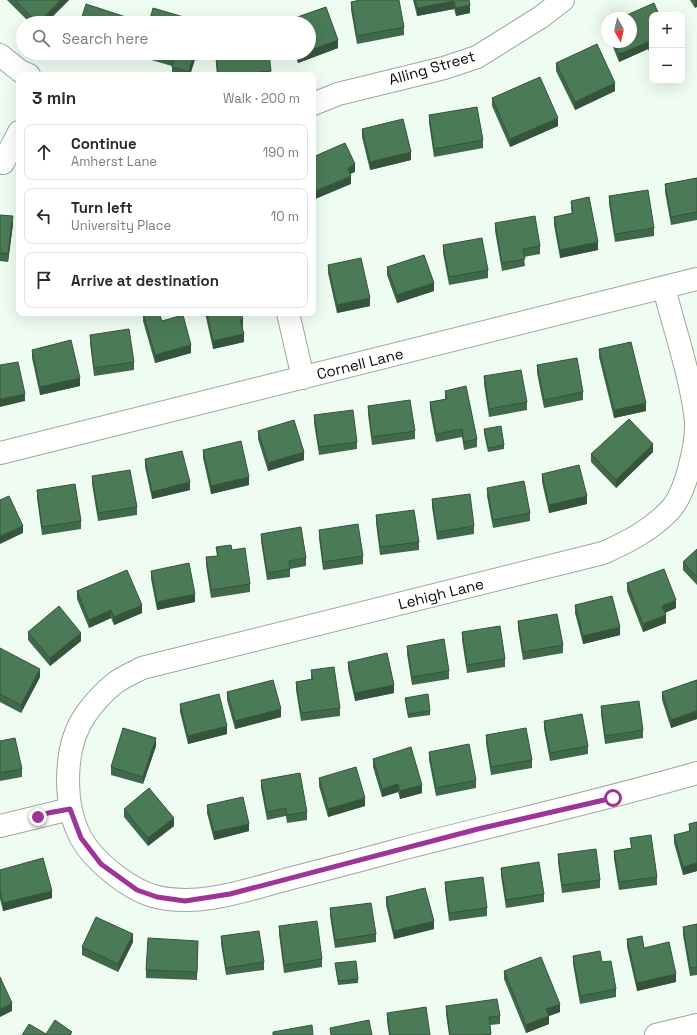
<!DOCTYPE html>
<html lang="en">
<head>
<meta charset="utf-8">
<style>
	:root { --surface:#fff; --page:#f7f7f7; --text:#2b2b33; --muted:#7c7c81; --line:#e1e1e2 }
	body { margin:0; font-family:"Space Grotesk",sans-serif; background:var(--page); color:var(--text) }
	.controls { position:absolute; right:12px; top:12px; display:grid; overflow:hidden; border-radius:8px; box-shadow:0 4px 16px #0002 }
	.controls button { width:36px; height:36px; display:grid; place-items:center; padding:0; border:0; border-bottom:1px solid var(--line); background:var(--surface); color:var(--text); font:20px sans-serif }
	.compass { position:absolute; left:601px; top:12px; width:36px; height:36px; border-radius:50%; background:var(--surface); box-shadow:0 4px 16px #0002; rotate:172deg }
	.stop { position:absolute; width:12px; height:12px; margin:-9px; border:3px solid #9d3497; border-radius:50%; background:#fff }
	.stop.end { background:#9d3497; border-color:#fff; box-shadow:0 1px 4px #0008 }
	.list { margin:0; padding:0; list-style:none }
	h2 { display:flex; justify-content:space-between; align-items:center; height:52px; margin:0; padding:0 16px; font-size:17px }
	h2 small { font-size:13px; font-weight:400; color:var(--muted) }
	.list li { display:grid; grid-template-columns:26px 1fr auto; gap:12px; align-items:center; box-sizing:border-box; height:56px; margin:0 8px 8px; padding:0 8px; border:1px solid var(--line); border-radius:8px }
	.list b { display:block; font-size:15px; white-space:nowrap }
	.list p { margin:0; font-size:13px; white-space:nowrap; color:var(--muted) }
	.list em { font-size:13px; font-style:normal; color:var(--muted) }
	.icon { flex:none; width:22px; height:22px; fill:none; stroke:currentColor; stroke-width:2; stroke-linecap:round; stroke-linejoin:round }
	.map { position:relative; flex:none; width:697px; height:1035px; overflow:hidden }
	.search { position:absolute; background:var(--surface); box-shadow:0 4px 16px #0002; left:16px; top:16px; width:300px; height:44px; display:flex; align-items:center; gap:10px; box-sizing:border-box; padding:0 14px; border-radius:22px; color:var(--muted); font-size:15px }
	.panel { position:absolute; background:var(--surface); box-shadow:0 4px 16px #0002; left:16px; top:72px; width:300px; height:244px; border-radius:8px }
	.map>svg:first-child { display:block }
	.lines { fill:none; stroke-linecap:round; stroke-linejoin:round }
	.minor-casing { stroke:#9ba89d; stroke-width:24 }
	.minor { stroke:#fff; stroke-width:22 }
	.wall { fill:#40694a }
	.shaded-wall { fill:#34553c }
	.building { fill:#4b7a56; stroke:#34553c }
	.route { stroke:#9d3497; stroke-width:5 }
	.labels { text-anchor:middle; stroke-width:4; stroke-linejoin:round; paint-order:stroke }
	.street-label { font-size:15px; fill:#090d0a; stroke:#fff }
</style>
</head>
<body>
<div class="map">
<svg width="697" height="1035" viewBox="0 0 697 1035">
	<rect width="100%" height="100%" fill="#effcf1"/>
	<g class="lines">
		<!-- minor casing -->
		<g class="minor-casing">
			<path id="minor" d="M0,55L20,71L29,75
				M313,104L338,94L444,68L477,57L541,17L563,0
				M3,163L19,132
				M664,288C675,331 691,377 696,421C697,444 686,493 670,510C651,530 628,542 603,553L142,668C133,673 123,677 115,683C105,691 93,704 86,714C63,746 63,804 81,838C94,862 131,891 157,897C200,907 247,890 288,879C327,869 366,859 405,848C502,823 600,801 697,773
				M288,313L303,378
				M0,453L697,279
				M0,826L70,809
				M656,1035L697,1025"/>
		</g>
		<!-- minor -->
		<use href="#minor" class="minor"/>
	</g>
	<!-- wall -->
	<path class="wall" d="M7,0H69L46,23H30Z
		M413,0H469L470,13L456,16L454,9L417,16Z
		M690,0H697L695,8Z
		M351,2L404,27V35L357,44L351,10Z
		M326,7L338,40V48L298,63L294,53H309V23H286V21Z
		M652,15V58L648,49L619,62L611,42H631Z
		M606,24H607V34L606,32Z
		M101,53H123L121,60Z
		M141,53H197L190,75H172V66L141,57Z
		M215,53H269L271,75H217Z
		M556,63L615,91L575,110L556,71Z
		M492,98L558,126L510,147L492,106Z
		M429,115L483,140V148L434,157L429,123Z
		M362,129L411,160L370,170L362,137Z
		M697,178V220L671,225L665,192V184Z
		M609,196L654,228V236L615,242L609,204Z
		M571,201L598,250L560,258L554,225V217L572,214L571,209Z
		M0,215L13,224L8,262L0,261Z
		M495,223L540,246V254L524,257L525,266L502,271L495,231Z
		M443,245L488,270V278L449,285L443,253Z
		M328,265L370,306L337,313L328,273Z
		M387,267L434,291L397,303L387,275Z
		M143,313L162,321L191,353L155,363L143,321Z
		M205,313H241L244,342L213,349Z
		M90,335L134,362V370L94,376L90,343Z
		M599,349L646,411L614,418L599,357Z
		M32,350L80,386L40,395L32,358Z
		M537,365L583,392V400L544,408L537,373Z
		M484,376L527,402V410L489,417L484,384Z
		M445,391L477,439V447L464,450L462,437L436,442L430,410V402L445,399Z
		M368,406L415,431V439L372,445L368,414Z
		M314,415L357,442V449L319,455L314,423Z
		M484,429L504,445V449L488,452L484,433Z
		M258,431L304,460L268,471L258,439Z
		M203,450L249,485L211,494L203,458Z
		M653,452L616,488L591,462V454Z
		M145,459L190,490L152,499L145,467Z
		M542,474L587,504L549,513L542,482Z
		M92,476L137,507V515L98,521L92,484Z
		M487,488L530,513V521L493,528L487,496Z
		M37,490L81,521V529L42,535L37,498Z
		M432,499L474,526V534L437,540L432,507Z
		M376,515L419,542V550L380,555L376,523Z
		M319,530L363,556V564L323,570L319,538Z
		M261,534L306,558V566L290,569V577L267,580L261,541Z
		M216,547L232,550L250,584V592L211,598L206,565V557L217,556Z
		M697,549V585L683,570V562Z
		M151,571L195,602L157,610L151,579Z
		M627,583L676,608L665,613L666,623L643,632L627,591Z
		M77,591L142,613L114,625L111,618L89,628L77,599Z
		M575,605L620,635L583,644L575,613Z
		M518,621L563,645V653L523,660L518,629Z
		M28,632L81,641L50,666L28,640Z
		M462,632L505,659V667L467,673L462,640Z
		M407,646L449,671V679L412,685L407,654Z
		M0,648L40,677L21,713L0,702Z
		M348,662L394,693L355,701L348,669Z
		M311,670L340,708V716L301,721L296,690V682L311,679Z
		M697,680V719L671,728L662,700V692Z
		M227,692L281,717L235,729L227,700Z
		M405,698L430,711V715L408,718Z
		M180,704L227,734L188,744L180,712Z
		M601,706L643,730V738L605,744L601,714Z
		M544,721L588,746V754L550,761L544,729Z
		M486,735L532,760V768L491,775L486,743Z
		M0,741L22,769V777L0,781Z
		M156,746L143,784L111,775V767Z
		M429,752L476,780V788L436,796L429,760Z
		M373,759L422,793L400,799L398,792L382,797L373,767Z
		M319,778L365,806L328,817L319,786Z
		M261,780L307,812V820L287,823L286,816L267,820L261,788Z
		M207,805L249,831L214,840L207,813Z
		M124,809L174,826L148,846L124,817Z
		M697,822V871L683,875L674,843V835L689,831V824Z
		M630,838L657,877V885L619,890L614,859V851L631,848Z
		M558,854L600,880V888L562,893L558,862Z
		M501,868L544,894V902L506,908L501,876Z
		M0,870L52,898L3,911L0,899Z
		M445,882L487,908V916L449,921L445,890Z
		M386,897L434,929L394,939L386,905Z
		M330,908L376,934V942L335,948L330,916Z
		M697,924V975L690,976L683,935V927Z
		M279,926L322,959V967L284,973L279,934Z
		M221,936L264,962V970L226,975L221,944Z
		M627,939L676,982L637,991L627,947Z
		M133,942L118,972L82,955V947Z
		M198,949L197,980L146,978V970Z
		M573,956L602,962L616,989V997L580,1004L573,964Z
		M335,963L358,979V983L338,985Z
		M504,971L560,1012L549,1016V1024L526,1033L504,979Z
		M446,1006L500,1016V1024L490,1025L491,1035H449L446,1014Z
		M387,1013L430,1035H389L387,1021Z"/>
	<!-- shaded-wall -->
	<path class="shaded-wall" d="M61,0H69L46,23H38Z
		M695,0H697V7L695,8Z
		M454,1V9L417,16V8Z
		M470,5V13L456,16V8Z
		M338,40V48L298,63V55L302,53H309V51Z
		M648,42V49L619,62V54Z
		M121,53H123L121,60Z
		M194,53H197L190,75H189V72Z
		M615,83V91L575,110V102Z
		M558,118V126L510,147V139Z
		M411,152V160L370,170V162Z
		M355,164V172L348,175V168Z
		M351,176V184L313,200V192Z
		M13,216V224L8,262V254Z
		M598,242V250L560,258V250Z
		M434,283V291L397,303V295Z
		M370,298V306L337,313V305Z
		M243,319V327L240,328V320Z
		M244,334V342L213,349V341Z
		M191,345V353L155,363V355Z
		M80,378V386L40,395V387Z
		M25,394V401L0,407V399Z
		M646,403V411L614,418V410Z
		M653,444V452L616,488V480Z
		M304,452V460L268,471V463Z
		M249,477V485L211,494V486Z
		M190,482V490L152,499V492Z
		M587,496V504L549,513V505Z
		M23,526V533L0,544V536Z
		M195,594V602L157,610V602Z
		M676,600V608L662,614V606Z
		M142,605V613L114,625V617Z
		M111,610V618L89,628V620Z
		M666,615V623L643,632V624Z
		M620,627V635L583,644V636Z
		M81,633V641L50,666V658Z
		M40,669V677L21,713V705Z
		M394,685V693L355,701V693Z
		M281,709V717L235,729V721Z
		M697,711V719L671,728V720Z
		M227,726V734L188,744V736Z
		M156,738V746L143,784V777Z
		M398,784V792L382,797V789Z
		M422,785V793L400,799V791Z
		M365,798V806L328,817V809Z
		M174,818V826L148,846V838Z
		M249,824V831L214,840V832Z
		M697,863V871L683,875V867Z
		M52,891V898L3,911V903Z
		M434,921V929L394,939V931Z
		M133,934V942L118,972V964Z
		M676,974V982L637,991V983Z
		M12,1003V1011L0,1017V1009Z
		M560,1004V1012L546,1017V1009Z
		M549,1016V1024L526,1033V1025Z"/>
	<!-- building -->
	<path class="building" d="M15,0H61L38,23Z
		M360,0H399L404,27L357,36L351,2Z
		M415,0H469L470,5L456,8L454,1L417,8Z
		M654,3L659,15H652V50L648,42L619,54L614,42H631V18H620Z
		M86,4L132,19L131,23H80Z
		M326,7L338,40L309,51V23H286V21Z
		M153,8L204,23H149Z
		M597,44L615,83L575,102L556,63Z
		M154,53H194L189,72L172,67L174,59Z
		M216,53H269L271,71L234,75H218Z
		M540,77L558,118L510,139L492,98Z
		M477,107L483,140L434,149L429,115Z
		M403,119L411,152L370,162L362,129Z
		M345,143L355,164L348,168L351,176L313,192V157Z
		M697,178V212L671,217L665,184Z
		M648,190L654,228L615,234L609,196Z
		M589,197L598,242L560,250L554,217L573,213L571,201Z
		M0,215L13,216L8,254L0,253Z
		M535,216L540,246L523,249L525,259L502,263L495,223Z
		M482,238L488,270L449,277L443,245Z
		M424,255L434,283L397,295L387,267Z
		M361,258L370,298L337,305L328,265Z
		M143,313H159L162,321L183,315L191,345L155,355Z
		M207,313H241L243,319L240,320L244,334L213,341Z
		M129,329L134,362L94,368L90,335Z
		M71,340L80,378L40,387L32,350Z
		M631,342L646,403L614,410L599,349Z
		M577,358L583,392L544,400L537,365Z
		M18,362L25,394L0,399V365Z
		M521,370L527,402L489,409L484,376Z
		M466,386L477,439L464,442L462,429L436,434L430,402L447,399L445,391Z
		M410,400L415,431L372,437L368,406Z
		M353,410L357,442L319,447L314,415Z
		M629,419L653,444L616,480L591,454Z
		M294,420L304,452L268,463L258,431Z
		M501,426L504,445L488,448L484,429Z
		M241,441L249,477L211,486L203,450Z
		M182,451L190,482L152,492L145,459Z
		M579,465L587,496L549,505L542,474Z
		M130,470L137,507L98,513L92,476Z
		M524,481L530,513L493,520L487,488Z
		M75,484L81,521L42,527L37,490Z
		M470,494L474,526L437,532L432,499Z
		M9,496L23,526L0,536V500Z
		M414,510L419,542L380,547L376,515Z
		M358,524L363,556L323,562L319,530Z
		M301,527L306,558L289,561L290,569L267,573L261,534Z
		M231,545L232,550L245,548L250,584L211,590L206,557L218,556L216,547Z
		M697,549V577L683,562Z
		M189,563L195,594L157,602L151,571Z
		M664,569L676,600L662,606L666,615L643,624L627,583Z
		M127,570L142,605L114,617L111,610L89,620L77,591Z
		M612,596L620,627L583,636L575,605Z
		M59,606L81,633L50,658L28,632Z
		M557,614L563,645L523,652L518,621Z
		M500,626L505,659L467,665L462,632Z
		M444,639L449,671L412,677L407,646Z
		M0,648L40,669L21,705L0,694Z
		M387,653L394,685L355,693L348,662Z
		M334,667L340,708L301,713L296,682L313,679L311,670Z
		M273,680L281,709L235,721L227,692Z
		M697,680V711L671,720L662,692Z
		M219,694L227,726L188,736L180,704Z
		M428,694L430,711L408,714L405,698Z
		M639,701L643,730L605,736L601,706Z
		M582,714L588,746L550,753L544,721Z
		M123,728L156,738L143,777L111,767Z
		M526,728L532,760L491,767L486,735Z
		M15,738L22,769L0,773V741Z
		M469,744L476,780L436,788L429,752Z
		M411,747L422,785L400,791L398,784L382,789L373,759Z
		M356,767L365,798L328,809L319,778Z
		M300,773L307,812L287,815L286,808L267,812L261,780Z
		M149,788L174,818L148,838L124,809Z
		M243,797L249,824L214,832L207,805Z
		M697,822V863L683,867L674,835L690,831L689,824Z
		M651,835L657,877L619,882L614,851L632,848L630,838Z
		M596,849L600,880L562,885L558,854Z
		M43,858L52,891L3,903L0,891V870Z
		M539,862L544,894L506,900L501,868Z
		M483,877L487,908L449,913L445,882Z
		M425,888L434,921L394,931L386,897Z
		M371,903L376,934L335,940L330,908Z
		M96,917L133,934L118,964L82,947Z
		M317,921L322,959L284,965L279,926Z
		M697,924V967L690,968L683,927Z
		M259,931L264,962L226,968L221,936Z
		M642,936L644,948L669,942L676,974L637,983L627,939Z
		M148,938L198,941L197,972L146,970Z
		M600,951L602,962L611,961L616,989L580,996L573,956Z
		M541,957L560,1004L546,1009L549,1016L526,1025L504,971Z
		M356,961L358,979L338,981L335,963Z
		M0,977L12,1003L0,1009Z
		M497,999L500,1016L489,1017L491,1034L482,1035H450L446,1006Z
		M426,1007L430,1035H390L387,1013Z
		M55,1020L72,1032L70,1035H22L29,1024L46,1034Z
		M369,1020L372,1035H331L330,1028Z
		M312,1025L313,1035H273V1032Z"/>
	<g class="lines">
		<!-- route -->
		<path class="route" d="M38,817L48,813L70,809L81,838L101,864L137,890L157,897L185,901L230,894L478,829L613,798"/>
	</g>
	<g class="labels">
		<!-- street labels -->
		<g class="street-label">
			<text transform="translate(432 68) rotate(-16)" y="5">Alling Street</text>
			<text transform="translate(360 364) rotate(-14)" y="5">Cornell Lane</text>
			<text transform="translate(441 594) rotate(-14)" y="5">Lehigh Lane</text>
		</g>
	</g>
</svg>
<div class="controls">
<button>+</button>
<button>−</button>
</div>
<svg class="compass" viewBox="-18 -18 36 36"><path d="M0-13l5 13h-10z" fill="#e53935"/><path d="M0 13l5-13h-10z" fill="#7c7c81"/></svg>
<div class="stop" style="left:613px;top:798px"></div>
<div class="stop end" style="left:38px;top:817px"></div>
<div class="search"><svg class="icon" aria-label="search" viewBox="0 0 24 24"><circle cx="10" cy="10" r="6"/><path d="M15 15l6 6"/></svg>Search here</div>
<section class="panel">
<h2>3 min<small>Walk · 200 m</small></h2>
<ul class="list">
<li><svg class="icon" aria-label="ahead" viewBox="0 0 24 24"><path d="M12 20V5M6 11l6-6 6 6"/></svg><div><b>Continue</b><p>Amherst Lane</p></div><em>190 m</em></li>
<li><svg class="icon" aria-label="left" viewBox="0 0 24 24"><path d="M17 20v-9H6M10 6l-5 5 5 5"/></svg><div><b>Turn left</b><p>University Place</p></div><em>10 m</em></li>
<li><svg class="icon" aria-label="arrive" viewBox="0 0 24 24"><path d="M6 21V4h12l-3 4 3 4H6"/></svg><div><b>Arrive at destination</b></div></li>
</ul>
</section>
</div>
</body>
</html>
